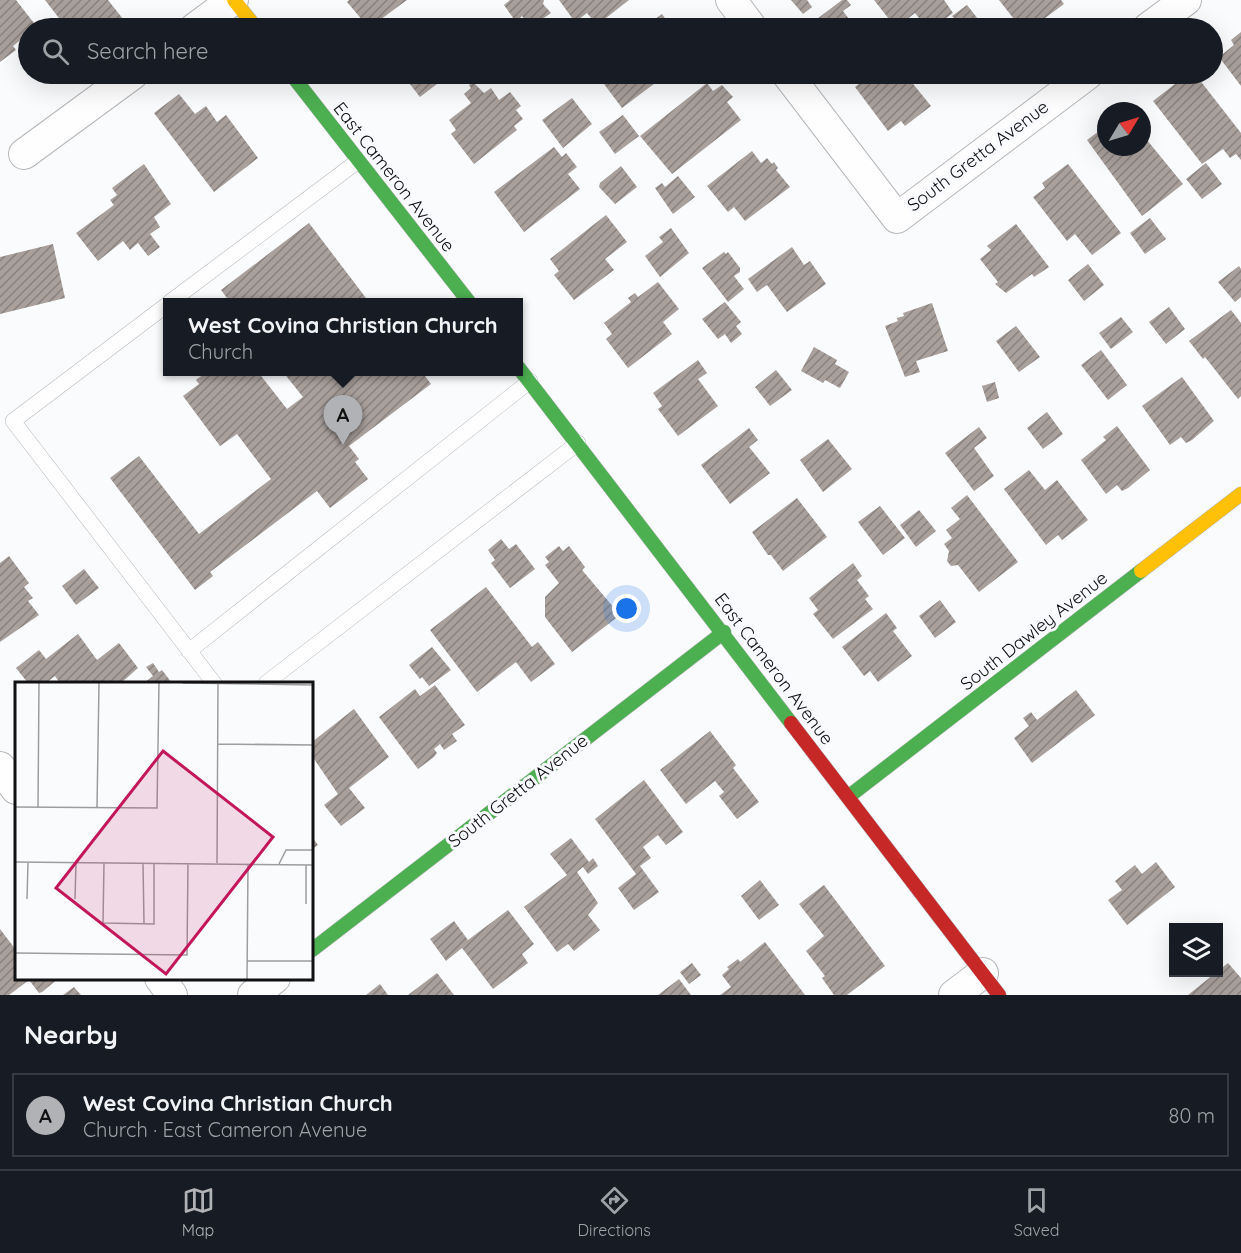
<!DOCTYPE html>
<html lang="en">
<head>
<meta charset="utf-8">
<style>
	:root { --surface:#171b24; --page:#20242c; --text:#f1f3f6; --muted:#9ea1a6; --line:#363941; --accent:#b1b2b5 }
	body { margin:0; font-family:Quicksand,sans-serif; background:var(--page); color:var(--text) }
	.controls { position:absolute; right:18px; bottom:18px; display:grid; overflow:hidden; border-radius:0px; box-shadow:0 6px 24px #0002 }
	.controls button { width:54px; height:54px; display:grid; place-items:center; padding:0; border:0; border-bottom:2px solid var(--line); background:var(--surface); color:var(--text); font:30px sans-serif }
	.compass { position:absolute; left:1097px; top:102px; width:54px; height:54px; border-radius:50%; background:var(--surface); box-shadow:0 6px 24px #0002; rotate:52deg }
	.you { position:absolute; left:627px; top:609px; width:21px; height:21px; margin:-15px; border:4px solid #fff; border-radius:50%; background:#1a73e8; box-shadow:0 0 0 9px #1a73e833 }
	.badge { display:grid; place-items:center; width:39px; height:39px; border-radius:50%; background:var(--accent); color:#111; font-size:20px; font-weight:700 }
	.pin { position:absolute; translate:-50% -50px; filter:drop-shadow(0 2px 3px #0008) }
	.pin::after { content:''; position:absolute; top:32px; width:21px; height:18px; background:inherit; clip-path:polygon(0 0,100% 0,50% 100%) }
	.popup { position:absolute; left:163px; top:298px; width:360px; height:78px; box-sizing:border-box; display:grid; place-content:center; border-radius:0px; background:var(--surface); filter:drop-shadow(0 2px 4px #0005); font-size:20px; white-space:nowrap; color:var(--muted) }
	.popup b { font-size:22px; color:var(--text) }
	.popup::after { content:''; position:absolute; left:50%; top:100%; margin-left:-12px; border:12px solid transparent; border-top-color:var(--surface) }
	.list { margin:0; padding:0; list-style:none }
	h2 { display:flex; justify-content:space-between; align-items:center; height:78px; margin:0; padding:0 24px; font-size:26px }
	h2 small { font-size:20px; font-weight:400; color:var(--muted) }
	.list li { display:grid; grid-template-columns:39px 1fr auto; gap:18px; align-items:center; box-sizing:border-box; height:84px; margin:0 12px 12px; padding:0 12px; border:2px solid var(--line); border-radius:0px }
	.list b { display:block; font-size:22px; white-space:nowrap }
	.list p { margin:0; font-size:20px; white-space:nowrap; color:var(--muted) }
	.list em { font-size:20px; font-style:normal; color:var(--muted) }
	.icon { flex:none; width:33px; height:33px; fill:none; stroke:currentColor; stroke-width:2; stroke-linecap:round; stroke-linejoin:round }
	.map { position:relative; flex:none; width:1241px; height:995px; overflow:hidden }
	.search { position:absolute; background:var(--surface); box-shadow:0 6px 24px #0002; left:18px; right:18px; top:18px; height:66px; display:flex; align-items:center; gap:15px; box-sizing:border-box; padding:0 21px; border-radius:33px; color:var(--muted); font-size:22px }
	.sheet { height:174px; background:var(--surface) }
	nav { display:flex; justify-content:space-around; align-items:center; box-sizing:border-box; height:84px; border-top:2px solid var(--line); background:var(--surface); font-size:16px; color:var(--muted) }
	nav a { display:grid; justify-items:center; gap:3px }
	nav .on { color:var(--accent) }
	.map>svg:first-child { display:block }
	.building { fill:url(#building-hatch) }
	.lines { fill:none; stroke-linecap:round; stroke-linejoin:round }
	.lane-casing { stroke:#b7b8ba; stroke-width:16 }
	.street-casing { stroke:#b7b8ba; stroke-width:32 }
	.fast-casing { stroke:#b7b8ba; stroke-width:15 }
	.slow-casing { stroke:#b7b8ba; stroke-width:15 }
	.jam-casing { stroke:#b7b8ba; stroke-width:15 }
	.lane { stroke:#fefeff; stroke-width:15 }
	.street { stroke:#fefeff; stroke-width:30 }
	.fast { stroke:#4caf50; stroke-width:14 }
	.slow { stroke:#ffc107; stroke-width:14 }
	.jam { stroke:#c62828; stroke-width:14 }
	.labels { text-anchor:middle; stroke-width:6; stroke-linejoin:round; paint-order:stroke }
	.street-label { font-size:18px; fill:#111113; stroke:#f9fafe }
	.inset-road { fill:none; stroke:#9d9d9f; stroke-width:1.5 }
	.view { fill:#c2185b; fill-opacity:0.15; stroke:#c2185b; stroke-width:3 }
	.inset-edge { fill:none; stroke:#111113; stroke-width:3 }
</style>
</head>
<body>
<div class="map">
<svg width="1241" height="995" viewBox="0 0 1241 995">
	<defs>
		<pattern id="building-hatch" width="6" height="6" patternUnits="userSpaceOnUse" patternTransform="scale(1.5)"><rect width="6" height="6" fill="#a9a09c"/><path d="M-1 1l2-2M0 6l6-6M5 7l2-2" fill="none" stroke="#88817e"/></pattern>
	</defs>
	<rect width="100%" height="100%" fill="#fafbfd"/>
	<!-- building -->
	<path class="building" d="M0,0H16L37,27L28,28V34L13,46L16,50L0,62Z
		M45,0H108L123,19L110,28H53L62,22Z
		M349,0H407L369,28L347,2Z
		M510,0H544L543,4L551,13L531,27L522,16L516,22L504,5Z
		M559,0H629L597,25L587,13L575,22Z
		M791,0H807L812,7L803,14Z
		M842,0H847L851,5L843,11L852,23L846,28H812L809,25Z
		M874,0H944L953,13L938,24L942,28H927L915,13L896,28Z
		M999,0H1061L1064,4L1037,24L1033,19L1021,28Z
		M967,5L985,28H945L956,20L952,16Z
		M662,14L672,28H643Z
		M439,20L445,28H428Z
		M1241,32V86L1219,57L1234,45L1231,40Z
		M402,74H450L420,97Z
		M566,74H587L574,84Z
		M610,74H667L622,108L601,80Z
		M862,74H905L931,106L905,126L901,121L888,131L855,87L866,78Z
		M1188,74H1195L1241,133V160L1236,154L1230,158L1223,149L1202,164L1153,101Z
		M473,82L484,93L491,88L499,100L510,92L521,106L516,110L523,119L514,126L517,130L474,164L451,134L456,130L449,120L471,103L464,94L471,88L469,85Z
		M707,83L713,91L722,85L733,97L727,102L741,120L672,174L640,136Z
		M179,94L195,114L206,106L217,122L226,115L258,158L214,192L154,113Z
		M572,98L592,124L563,148L542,120Z
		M623,115L639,136L615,154L599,132Z
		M1103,128L1106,132V147H1142V134L1183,184L1142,216L1087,140Z
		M554,147L562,157L566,153L577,167L568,174L580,189L524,232L494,192Z
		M752,151L761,163L767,158L772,164L774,162L778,168L776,170L790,187L745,221L734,207L728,212L707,186Z
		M1206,163L1222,184L1202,199L1186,179Z
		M144,164L171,204L154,217L160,227L150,234L160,247L148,256L138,243L130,250L123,241L98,261L76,233L114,205L110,200L117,195L112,188Z
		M1068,164L1121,233L1092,255L1075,234L1067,241L1033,197L1045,188L1042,183Z
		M621,166L637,187L615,204L599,187L600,183Z
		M678,176L695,197L673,214L655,188L662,183L665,187Z
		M606,215L627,242L605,259L614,270L574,300L554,275L559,271L550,259Z
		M1150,218L1166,239L1145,254L1130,233Z
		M309,223L369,302H230L221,290Z
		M1016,224L1049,267L1034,277L1032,274L1006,293L995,284L998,282L980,259L991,250L987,246Z
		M671,228L689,253L660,277L645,256L663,242L659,237Z
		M53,244L65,298L0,314V257Z
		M792,247L804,265L810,261L826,284L787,312L767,285L757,292L748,279Z
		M724,252L726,254L728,252L740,268V272L734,276L744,289L728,302L702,268Z
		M1088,264L1104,285L1084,301L1068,280Z
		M1239,266L1241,269V297L1235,302L1218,282Z
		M658,282L679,309L663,322L672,334L628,368L606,339L612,334L604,323L631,302L628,298L635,293L638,297Z
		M725,302L741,322L736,326L742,334L731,343L725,334L718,339L702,319Z
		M932,303L948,351L916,361L920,372L905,377L885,326L898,321L897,318L904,316L903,313Z
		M1169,307L1185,329L1166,344L1149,322Z
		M1231,310L1241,323V396L1238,399L1205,357L1203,359L1189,341Z
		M1121,317L1133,332L1111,349L1099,333Z
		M1016,326L1040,357L1019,372L996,341Z
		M814,347L837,360L835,364L849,372L840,388L825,380L823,383L801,371Z
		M1101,350L1127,385L1108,400L1081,365Z
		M698,360L707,373L698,379L718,406L678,436L658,409L662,406L653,393Z
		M776,370L792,390L770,406L755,387Z
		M207,372H258L287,409L303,397L283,372H422L431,384L349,446L359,459L355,462L368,479L330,508L317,491L210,572L213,576L195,590L110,478L139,456L199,534L271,479L237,434L220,446L183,396L199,384L196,380Z
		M1182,377L1214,421L1192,440L1186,443L1181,437L1170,445L1142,406Z
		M995,382L999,398L987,402L982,386Z
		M1047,412L1063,434L1043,449L1027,428Z
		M1117,426L1150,470L1128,488L1122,491L1117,485L1106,494L1081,460L1106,440L1103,437Z
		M979,427L987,438L974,448L994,476L974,491L945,453Z
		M749,428L758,440L749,447L770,473L730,504L701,465Z
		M828,439L852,469L823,492L800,460Z
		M1029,470L1045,490L1057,480L1088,520L1062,540L1058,535L1046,545L1004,489Z
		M967,495L1018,562L979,592L958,565L951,566L947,561L949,551L944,544L952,538L946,530L960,519L951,508Z
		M797,498L827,537L783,571L771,555H768L752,532Z
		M880,506L905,538L883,555L858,522Z
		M919,510L936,531L916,547L900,525Z
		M501,539L509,549L516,544L535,569L510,588L491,563L495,560L488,550Z
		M559,546L563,551L569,546L585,567L582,570L620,615L572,652L545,617V597L559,583L545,565L549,562L545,557Z
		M9,556L29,583L24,587L33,598L28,601L39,615L0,642V563Z
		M853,563L862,576L857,580L869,596L865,599L873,609L833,639L813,614L818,610L809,598Z
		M84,569L99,588L76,605L62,586Z
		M486,587L532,647L538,642L555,664L531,682L516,662L477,692L430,630Z
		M940,600L956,622L935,638L919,616Z
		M886,613L897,628L893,631L912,656L878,682L870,671L864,676L842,647Z
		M78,634L97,660L119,643L138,668L121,683H60L55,676L46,683H28L16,668L39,650L46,659Z
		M432,647L451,670L429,686L422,677L420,679L409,665Z
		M153,663L159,672L162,670L172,683H144L153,676L146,667Z
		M435,685L465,725L452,734L457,741L444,750L440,744L434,749L437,753L434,757L418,769L379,717L415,689L420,696Z
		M1076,690L1095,715L1032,763L1014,738L1029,726L1023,718L1031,712L1037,720Z
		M354,709L389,757L349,788L365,808L341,826L324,805L338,794L312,756V742Z
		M710,731L736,765L733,768L759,802L737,819L719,796L724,792L715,781L686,804L660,770Z
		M644,780L683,832L666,845L658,835L643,847L651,858L640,866L659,892L634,910L618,888L636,874L595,819Z
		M312,837L318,845L312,849Z
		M571,838L589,862L593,858L598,866L588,874L583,867L577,872L598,903L588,915L600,930L574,951L568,944L557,952L524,907L567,875L550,854Z
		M1156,862L1175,887L1127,925L1108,900L1122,890L1115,881L1135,865L1142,874Z
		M760,880L779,905L759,920L741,896Z
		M824,885L885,966L847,995H834L822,978L825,976L806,951L824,936L799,904Z
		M508,910L534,944L522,954L528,963L493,989L462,948L446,961L430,939L454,921L468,940Z
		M0,929L16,950V978H59L42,992L39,993L29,980L9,995H0Z
		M765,942L805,995H720L731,987L722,975L729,969L727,967L738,959L740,962Z
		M692,963L701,975L689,984L680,972Z
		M1228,963L1241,978V995H1188Z
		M437,973L454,995H408Z
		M679,979L691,995H658Z
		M380,984L388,995H366Z
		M74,987L81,995H63Z"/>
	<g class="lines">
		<!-- lane casing -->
		<g class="lane-casing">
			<path id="lane" d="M170,302L358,161
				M168,304L13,421L214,683
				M189,651L530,381
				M266,683L578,443"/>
		</g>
		<!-- street casing -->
		<g class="street-casing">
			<path id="street" d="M731,0L752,28
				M195,28L233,0
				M1148,28L1186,0
				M787,74L897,218L1088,74
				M24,154L133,74
				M0,767L16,789
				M160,978L172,995
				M253,995L275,978
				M954,995L983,973"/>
		</g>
		<!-- fast casing -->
		<g class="fast-casing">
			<path id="fast" d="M291,74L469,302
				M518,367L791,723
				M848,797L1141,571
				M312,950L724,632"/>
		</g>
		<!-- slow casing -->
		<g class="slow-casing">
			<path id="slow" d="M234,0L256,28
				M1141,571L1241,494"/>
		</g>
		<!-- jam casing -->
		<g class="jam-casing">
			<path id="jam" d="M791,723L999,995"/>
		</g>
		<!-- lane -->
		<use href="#lane" class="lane"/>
		<!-- street -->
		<use href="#street" class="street"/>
		<!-- fast -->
		<use href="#fast" class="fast"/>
		<!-- slow -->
		<use href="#slow" class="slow"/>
		<!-- jam -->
		<use href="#jam" class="jam"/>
	</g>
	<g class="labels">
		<!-- street labels -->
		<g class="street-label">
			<text transform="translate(978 156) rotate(-37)" y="6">South Gretta Avenue</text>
			<text transform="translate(394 177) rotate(52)" y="6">East Cameron Avenue</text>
			<text transform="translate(1034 631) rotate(-38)" y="6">South Dawley Avenue</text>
			<text transform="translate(774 669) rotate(53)" y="6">East Cameron Avenue</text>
			<text transform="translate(518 791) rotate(-38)" y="6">South Gretta Avenue</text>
		</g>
	</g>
	<!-- overview -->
	<g transform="translate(15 682)">
		<rect width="298" height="298" fill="#fafbfd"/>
		<path class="inset-road" d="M168,1L299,3M203,62L299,63M0,125L142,126L144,1M23,125L24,1M82,125L84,1M0,180L299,183M89,181L88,241L139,242V181M128,181L129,242M202,181L203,1M264,182L271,168H299M12,217L13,180M60,217L61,181M291,222V183M0,271L172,273L173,181M232,279H299M232,298L233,182"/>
		<path class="view" d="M148,69L258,155L151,292L41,206Z"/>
		<rect width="298" height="298" class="inset-edge"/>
	</g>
</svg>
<div class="controls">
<button><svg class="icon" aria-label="layers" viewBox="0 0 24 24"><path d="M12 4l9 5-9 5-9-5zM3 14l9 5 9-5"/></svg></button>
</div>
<svg class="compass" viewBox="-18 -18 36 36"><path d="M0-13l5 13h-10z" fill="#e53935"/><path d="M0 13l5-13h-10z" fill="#9ea1a6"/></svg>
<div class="you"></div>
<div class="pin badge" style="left:343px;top:445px">A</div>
<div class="popup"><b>West Covina Christian Church</b>Church</div>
<div class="search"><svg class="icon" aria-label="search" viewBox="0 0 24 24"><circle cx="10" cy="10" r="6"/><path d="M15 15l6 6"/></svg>Search here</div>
</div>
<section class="sheet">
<h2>Nearby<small></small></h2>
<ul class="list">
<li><span class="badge">A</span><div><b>West Covina Christian Church</b><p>Church · East Cameron Avenue</p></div><em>80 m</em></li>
</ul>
</section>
<nav>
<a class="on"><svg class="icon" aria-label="map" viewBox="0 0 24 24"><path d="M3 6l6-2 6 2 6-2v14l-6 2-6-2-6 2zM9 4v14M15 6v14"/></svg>Map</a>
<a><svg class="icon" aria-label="directions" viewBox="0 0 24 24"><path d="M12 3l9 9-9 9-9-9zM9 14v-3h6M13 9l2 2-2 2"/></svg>Directions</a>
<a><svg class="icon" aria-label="saved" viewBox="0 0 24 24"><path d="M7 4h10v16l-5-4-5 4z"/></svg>Saved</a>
</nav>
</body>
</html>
